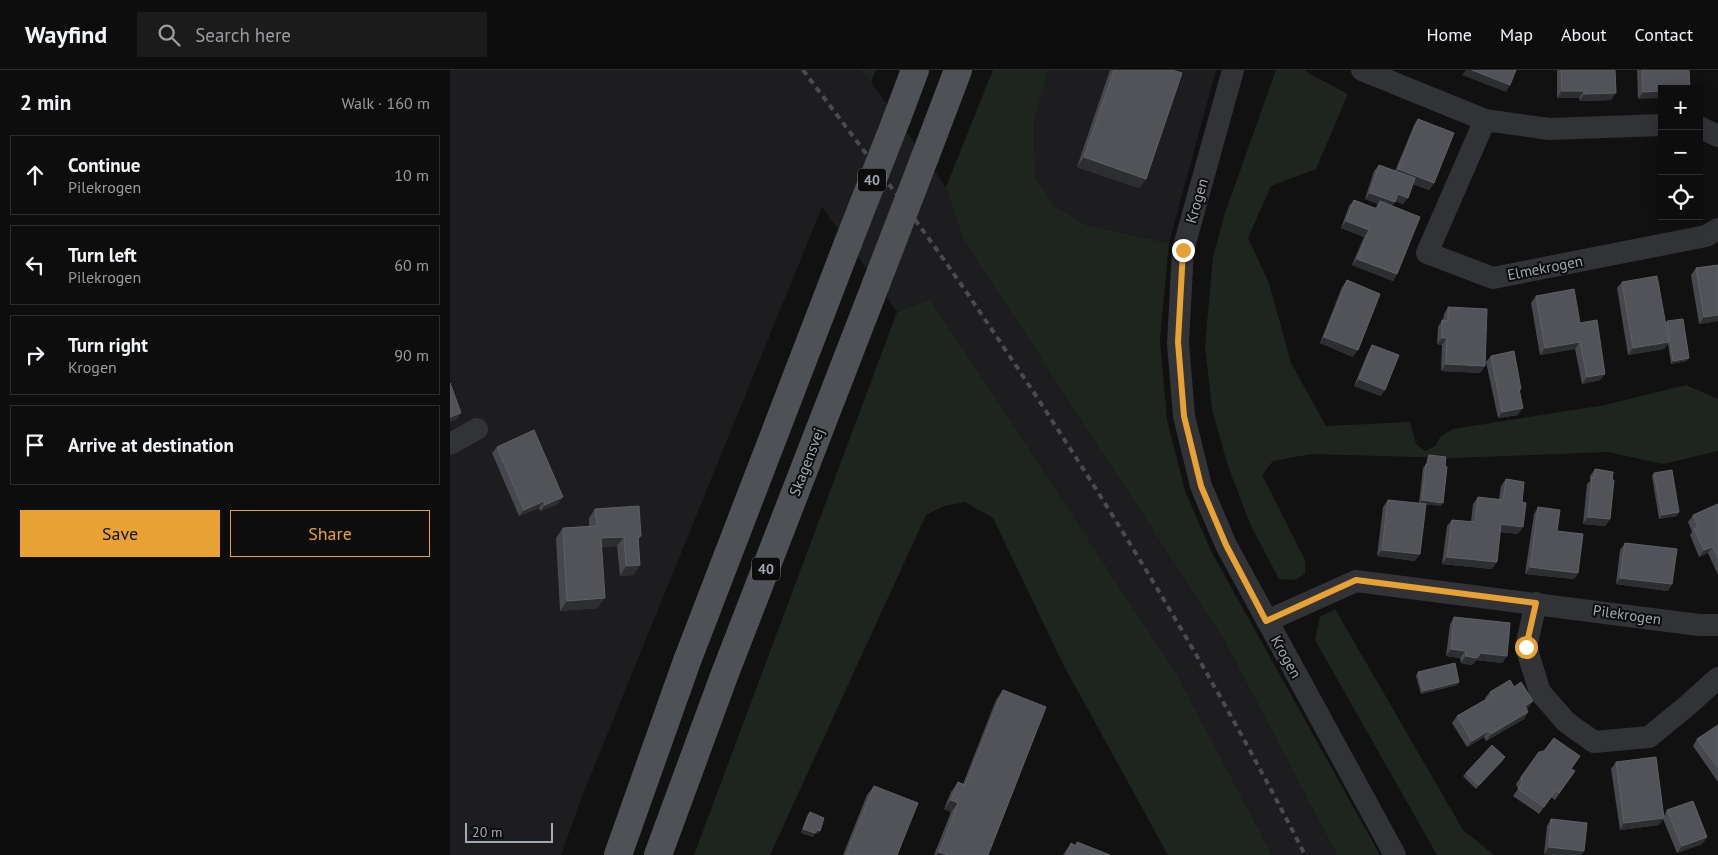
<!DOCTYPE html>
<html lang="en">
<head>
<meta charset="utf-8">
<style>
	:root { --surface:#0d0d0e; --page:#1b1b1c; --text:#f1f3f6; --muted:#9a9c9e; --line:#2d2d2e; --accent:#e8a234 }
	body { margin:0; font-family:"PT Sans",sans-serif; background:var(--page); color:var(--text) }
	.controls { position:absolute; right:15px; top:15px; display:grid; overflow:hidden; border-radius:0px; box-shadow:0 2px 12px #0003 }
	.controls button { width:45px; height:45px; display:grid; place-items:center; padding:0; border:0; border-bottom:1px solid var(--line); background:var(--surface); color:var(--text); font:25px sans-serif }
	.scale { position:absolute; left:15px; bottom:12px; width:88px; box-sizing:border-box; padding-left:5px; border:2px solid #a3a9b2; border-top:0; font-size:14px; line-height:18px; white-space:nowrap; color:#a3a9b2; -webkit-text-stroke:4px #0c0c0d; paint-order:stroke }
	.stop { position:absolute; width:15px; height:15px; margin:-11px; border:4px solid #e8a234; border-radius:50%; background:#fff }
	.stop.end { background:#e8a234; border-color:#fff; box-shadow:0 1px 5px #0008 }
	.list { margin:0; padding:0; list-style:none }
	h2 { display:flex; justify-content:space-between; align-items:center; height:65px; margin:0; padding:0 20px; font-size:21px }
	h2 small { font-size:16px; font-weight:400; color:var(--muted) }
	.list li { display:grid; grid-template-columns:32px 1fr auto; gap:15px; align-items:center; box-sizing:border-box; height:80px; margin:0 10px 10px; padding:0 10px; border:1px solid var(--line); border-radius:0px }
	.list b { display:block; font-size:19px; white-space:nowrap }
	.list p { margin:0; font-size:16px; white-space:nowrap; color:var(--muted) }
	.list em { font-size:16px; font-style:normal; color:var(--muted) }
	.actions { display:flex; gap:10px; padding:15px 20px }
	.actions a { flex:1; padding:11px 0; border:1px solid var(--accent); border-radius:0px; text-align:center; font-size:18px; color:var(--accent) }
	.actions .main { background:var(--accent); color:#111 }
	.icon { flex:none; width:28px; height:28px; fill:none; stroke:currentColor; stroke-width:2; stroke-linecap:round; stroke-linejoin:round }
	.map { position:relative; flex:none; width:1268px; height:785px; overflow:hidden }
	header { display:flex; align-items:center; gap:30px; box-sizing:border-box; height:70px; padding:0 25px; background:var(--surface); border-bottom:1px solid var(--line) }
	header strong { font-size:24px }
	nav { display:flex; gap:28px; margin-inline-start:auto; font-size:18px }
	.search { width:350px; height:45px; background:var(--page); display:flex; align-items:center; gap:12px; box-sizing:border-box; padding:0 18px; border-radius:0px; color:var(--muted); font-size:19px }
	main { display:flex }
	aside { flex:1; background:var(--surface) }
	.map>svg:first-child { display:block }
	.built { fill:#1d1d1f }
	.green { fill:#1e251e }
	.lines { fill:none; stroke-linecap:round; stroke-linejoin:round }
	.street { stroke:#323337; stroke-width:22 }
	.primary { stroke:#4e5156; stroke-width:28 }
	.rail { stroke:#494b50; stroke-width:4; stroke-dasharray:6 5; stroke-linecap:butt }
	.primary-bridge { stroke:#4e5156; stroke-width:28 }
	.wall { fill:#47484d }
	.shaded-wall { fill:#2d2e31 }
	.building { fill:#515358; stroke:#5e6066 }
	.route { stroke:#e8a234; stroke-width:6 }
	.labels { text-anchor:middle; stroke-width:4; stroke-linejoin:round; paint-order:stroke }
	.shield { fill:#0c0c0d; stroke:#767a80; stroke-width:1 }
	.shield-label { font-size:14px; font-weight:bold; fill:#a3a9b2 }
	.street-label { font-size:15px; fill:#a3a9b2; stroke:#0c0c0d }
</style>
</head>
<body>
<header>
<strong>Wayfind</strong>
<div class="search"><svg class="icon" aria-label="search" viewBox="0 0 24 24"><circle cx="10" cy="10" r="6"/><path d="M15 15l6 6"/></svg>Search here</div>
<nav><a>Home</a><a>Map</a><a>About</a><a>Contact</a></nav>
</header>
<main>
<aside>
<h2>2 min<small>Walk · 160 m</small></h2>
<ul class="list">
<li><svg class="icon" aria-label="ahead" viewBox="0 0 24 24"><path d="M12 20V5M6 11l6-6 6 6"/></svg><div><b>Continue</b><p>Pilekrogen</p></div><em>10 m</em></li>
<li><svg class="icon" aria-label="left" viewBox="0 0 24 24"><path d="M17 20v-9H6M10 6l-5 5 5 5"/></svg><div><b>Turn left</b><p>Pilekrogen</p></div><em>60 m</em></li>
<li><svg class="icon" aria-label="right" viewBox="0 0 24 24"><path d="M7 20v-9h11M14 6l5 5-5 5"/></svg><div><b>Turn right</b><p>Krogen</p></div><em>90 m</em></li>
<li><svg class="icon" aria-label="arrive" viewBox="0 0 24 24"><path d="M6 21V4h12l-3 4 3 4H6"/></svg><div><b>Arrive at destination</b></div></li>
</ul>
<div class="actions"><a class="main">Save</a><a>Share</a></div>
</aside>
<div class="map">
<svg width="1268" height="785" viewBox="0 0 1268 785">
	<rect width="100%" height="100%" fill="#111112"/>
	<!-- built -->
	<path class="built" d="M0,0H410L421,12L496,117L512,167L773,568L887,785H822L724,602L480,229L447,242L372,137L133,724L111,785H0Z
		M598,0H766L719,173L636,155L605,136L585,106L584,50Z"/>
	<!-- green -->
	<path class="green" d="M410,0H426L421,12Z
		M543,0H598L584,50L585,106L605,136L636,155L719,173L710,270L717,350L735,421L761,481L930,785H887L773,568L512,167L496,117Z
		M826,0H855L858,3L898,24L866,99L821,116L798,168L819,213L841,293L876,356L960,352L966,374L975,381L985,376L991,366L1003,359L1155,335L1236,315L1268,329V381L1213,394L1158,382L1001,388L861,384L823,391L812,405L855,490V504L844,510L829,509L801,456L778,396L762,339L755,276L763,187L775,143Z
		M480,229L725,602L822,785H718L614,596L543,448L515,432L494,436L476,445L320,785H244L447,242Z
		M885,539L1013,760L1044,785H987L865,570L870,547Z"/>
	<g class="lines">
		<!-- street -->
		<path class="street" d="M783,0L733,180L728,273L734,346L751,416L776,475L945,785
			M912,0L1035,50L1099,59L1212,55
			M1035,50L977,183L1043,208L1256,166L1268,159
			M1249,57L1268,66
			M0,374L27,359
			M1086,533L1076,577L1090,622L1116,652L1144,672L1199,667L1238,635L1268,608
			M817,551L906,511L1249,555H1268"/>
		<!-- primary -->
		<path class="primary" d="M447,48L465,0
			M475,87L508,0
			M168,785L237,591L398,173
			M208,785L274,606L426,214"/>
		<!-- rail -->
		<path class="rail" d="M353,0C408,73 465,147 517,223C640,403 756,590 855,785"/>
		<!-- primary-bridge -->
		<path class="primary-bridge" d="M398,173L447,48
			M426,214L475,87"/>
	</g>
	<!-- wall -->
	<path class="wall" d="M660,0H722L696,109L689,118L627,97Z
		M1107,0H1165L1161,30L1130,31L1129,28H1107Z
		M1187,0H1239L1188,29Z
		M968,49L984,113L979,120L963,114L953,134L945,131L942,136L947,204L943,211L902,195L914,167L891,158L899,136L904,130L925,138L928,134L915,129L924,101L929,95L945,101L964,55Z
		M1268,195V251L1249,254L1241,205L1246,198Z
		M897,210L903,287L870,273L892,217Z
		M1172,212L1216,253L1217,251L1239,288L1236,291L1221,294L1218,274L1214,279L1178,285L1167,218Z
		M1086,226L1130,253L1155,304L1150,310L1132,314L1125,279L1090,285L1081,233Z
		M998,237L1035,296L1030,303L991,301L992,275L987,274L988,257L992,250H993L994,244Z
		M922,275L931,326L904,316L918,282Z
		M1041,286L1071,319L1070,321L1068,345L1048,348L1036,292Z
		M47,377L108,434L90,441L89,438L69,446L42,383Z
		M979,385L991,436L976,434L965,491L927,486L933,437L938,430L969,433L973,398L976,394L977,389Z
		M1145,399L1162,410L1160,449L1155,456L1133,454L1137,414L1140,411V406Z
		M1204,403L1229,442L1227,446L1209,449L1202,406Z
		M1056,409L1068,464L1050,462L1042,499L992,494L997,456L1002,450L1021,452L1023,434L1028,427L1049,429L1051,416Z
		M1268,434V505L1258,483L1249,487L1240,465L1242,462L1238,452L1243,445Z
		M1088,437L1107,461L1128,503L1124,509L1075,504L1084,444Z
		M145,439L191,466L188,470L190,495L183,505L170,506L167,476L151,477L148,538L110,541L106,468L113,458L139,456V448Z
		M1175,473L1222,514L1218,521L1166,514L1170,480Z
		M1004,547L1057,586L1052,593L1026,590L1024,593L1021,595L1011,593L1010,588L996,586L1000,554Z
		M968,602L1009,612L1007,615L971,624L966,606Z
		M553,620L538,785H484L501,742L494,739L501,722L508,712L513,714L546,630Z
		M1040,622L1078,638L1076,639L1078,642L1074,649L1036,671L1034,667L1017,677L1002,653L1007,646L1036,630L1035,628Z
		M1268,655V712L1243,676L1247,669Z
		M1094,681L1121,699L1120,708L1105,730L1101,727L1089,744L1063,726L1068,719L1066,714L1071,707Z
		M1055,687L1026,719L1013,706L1016,703Z
		M1166,692L1214,746L1217,740L1257,767L1252,774L1227,783L1213,749L1209,755L1170,760L1161,699Z
		M424,716L447,785H393L417,725Z
		M360,742L367,764L365,763L363,767L351,763L357,746Z
		M1101,749L1134,781L1131,785H1106L1094,784L1097,756Z
		M627,772L660,785H613L621,773L625,775Z"/>
	<!-- shaded-wall -->
	<path class="shaded-wall" d="M1016,0H1022L1060,15L1056,22L1012,5Z
		M1112,21H1134L1129,28H1107Z
		M1212,21V28L1188,29L1193,22Z
		M1166,23L1161,30L1130,31L1134,24Z
		M634,87L696,109L689,118L627,97Z
		M948,99L984,113L979,120L943,106Z
		M920,123L945,132L940,139L930,131L928,134L915,129Z
		M948,124L958,128L953,134L944,131Z
		M896,151L919,160L914,167L891,158Z
		M907,189L947,204L943,211L902,195Z
		M1268,245V251L1249,254L1254,247Z
		M874,267L908,280L903,287L870,273Z
		M992,268H997L992,275L987,274Z
		M1130,272L1125,279L1090,285L1095,278Z
		M1219,272L1214,279L1178,285L1183,278Z
		M1239,288L1236,291L1221,294L1223,291Z
		M996,294L1035,296L1030,303L991,301Z
		M1155,304L1150,310L1132,314L1137,307Z
		M909,309L935,320L931,326L904,316Z
		M1073,338L1068,345L1048,348L1052,342Z
		M11,343L6,350L0,352V347Z
		M113,427L108,434L90,441L95,435Z
		M972,430L993,433L991,436L969,434Z
		M94,431L89,438L69,446L74,440Z
		M1229,442L1227,446L1209,449L1212,445Z
		M1138,447L1160,449L1155,456L1133,454Z
		M1051,454L1073,457L1068,464L1046,461Z
		M174,467L167,476L144,478L151,468Z
		M1263,477L1258,483L1249,487L1254,480Z
		M932,480L970,484L965,491L927,486Z
		M997,487L1047,492L1042,499L992,494Z
		M190,495L183,505L170,506L176,496Z
		M1080,497L1128,503L1124,509L1075,504Z
		M1170,508L1222,514L1218,521L1166,514Z
		M155,528L148,538L110,541L117,531Z
		M1001,579L1015,581L1010,588L996,586Z
		M1030,583L1057,586L1052,593L1026,590L1024,593L1021,595L1011,593L1016,586Z
		M1009,612L1007,615L971,624L973,621Z
		M1083,631L1078,638L1070,643L1075,636Z
		M1078,642L1074,649L1036,671L1041,664Z
		M1038,661L1034,667L1017,677L1022,671Z
		M1055,687L1053,691L1026,719L1029,715Z
		M501,730L508,733L501,742L494,739Z
		M1214,748L1209,755L1170,760L1174,753Z
		M353,759L365,763L363,767L351,763Z
		M367,760L370,761L367,764L364,763Z
		M1257,767L1252,774L1227,783L1232,776Z
		M1099,777L1134,781L1131,785H1106L1094,784Z
		M489,782L498,785H486Z"/>
	<!-- building -->
	<path class="building" d="M664,0H722L732,3L696,109L634,87Z
		M1022,0H1066L1060,15Z
		M1111,0H1165L1166,23L1134,24V21H1112Z
		M1192,0H1239L1240,19H1212V21L1193,22Z
		M968,49L1004,63L984,113L948,99Z
		M929,95L965,108L958,128L948,124L945,132L920,123Z
		M904,130L927,139L930,131L970,147L947,204L907,189L919,160L896,151Z
		M1268,195V245L1254,247L1246,198Z
		M1207,206L1219,272L1183,278L1172,212Z
		M897,210L930,224L908,280L874,267Z
		M1124,219L1130,253L1147,250L1155,304L1137,307L1130,272L1095,278L1086,226Z
		M998,237L1037,239L1035,296L996,294L997,268H992V250L998,251Z
		M1233,249L1239,288L1223,291L1217,251Z
		M922,275L949,285L935,320L909,309Z
		M1064,281L1071,319H1069L1073,338L1052,342L1041,286Z
		M0,313L11,343L0,347Z
		M84,360L113,427L95,435L94,431L74,440L47,377Z
		M979,385L996,387L995,396L997,397L993,433L972,430L976,394L978,395Z
		M1145,399L1163,402L1162,410H1164L1160,449L1138,447L1142,407L1144,408Z
		M1222,400L1229,442L1212,445L1204,403Z
		M1056,409L1074,412L1072,432L1076,433L1073,457L1051,454L1047,492L997,487L1002,450L1025,452L1028,427L1053,430Z
		M938,430L976,434L970,484L932,480Z
		M1268,434V488L1263,477L1254,480L1244,459L1248,457L1243,445Z
		M189,436L191,466H188L190,495L176,496L174,467L151,468L155,528L117,531L113,458L147,456L145,439Z
		M1088,437L1110,440L1107,461L1133,464L1128,503L1080,497Z
		M1175,473L1227,479L1222,514L1170,508Z
		M1004,547L1060,553L1057,586L1030,583L1029,586L1026,588L1016,586L1015,581L1001,579Z
		M1005,593L1009,612L973,621L968,602Z
		M1060,610L1064,617L1071,612L1083,631L1075,636L1078,642L1041,664L1038,661L1022,671L1007,646L1042,626L1040,622Z
		M553,620L596,637L538,785H498L489,782L508,733L501,730L508,712L515,715Z
		M1268,655V698L1247,669Z
		M1104,668L1130,686L1121,699L1125,701L1109,723L1106,720L1094,737L1068,719L1072,712L1071,707L1089,682L1094,681Z
		M1042,675L1055,687L1029,715L1016,703Z
		M1206,687L1214,748L1174,753L1166,692Z
		M424,716L468,733L447,785H396Z
		M1243,731L1257,767L1232,776L1217,740Z
		M360,742L374,748L370,761L367,760L365,763L353,759Z
		M1101,749L1137,753L1134,781L1099,777Z
		M627,772L660,785H616L621,773L626,776Z"/>
	<g class="lines">
		<!-- route -->
		<path class="route" d="M733,180L728,272L734,346L751,416L776,475L816,551L906,510L1086,533L1076,577"/>
	</g>
	<g class="labels">
		<!-- shield labels -->
		<g class="shield">
			<rect x="408" y="98.5" width="28" height="23" rx="4"/>
			<rect x="302" y="487.5" width="28" height="23" rx="4"/>
		</g>
		<g class="shield-label">
			<text x="422" y="115">40</text>
			<text x="316" y="504">40</text>
		</g>
		<!-- street labels -->
		<g class="street-label">
			<text transform="translate(747 131) rotate(-74)" y="5">Krogen</text>
			<text transform="translate(1095 198) rotate(-11)" y="5">Elmekrogen</text>
			<text transform="translate(357 392) rotate(-69)" y="5">Skagensvej</text>
			<text transform="translate(1177 545) rotate(8)" y="5">Pilekrogen</text>
			<text transform="translate(836 587) rotate(61)" y="5">Krogen</text>
		</g>
	</g>
</svg>
<div class="controls">
<button>+</button>
<button>−</button>
<button><svg class="icon" aria-label="locate" viewBox="0 0 24 24"><circle cx="12" cy="12" r="6"/><path d="M12 2v4M12 18v4M2 12h4M18 12h4"/></svg></button>
</div>
<div class="scale">20 m</div>
<div class="stop" style="left:1076px;top:577px"></div>
<div class="stop end" style="left:733px;top:180px"></div>
</div>
</main>
</body>
</html>
